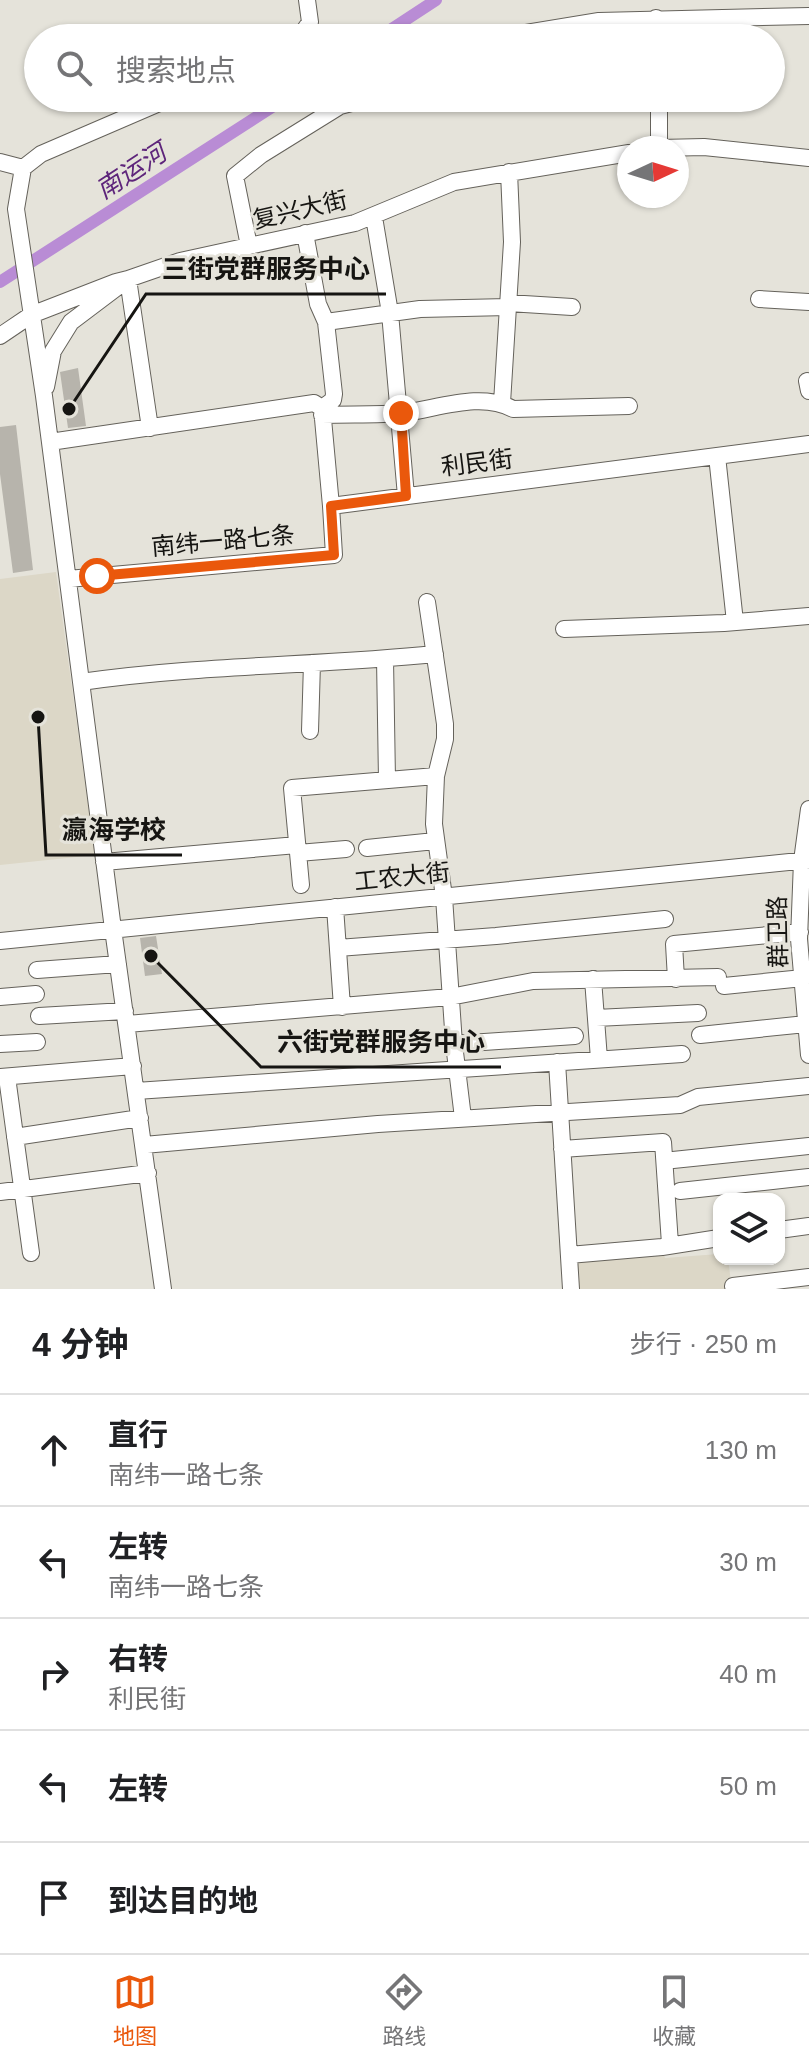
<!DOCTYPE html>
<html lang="zh">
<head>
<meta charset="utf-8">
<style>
	:root { --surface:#fff; --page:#f2f2f2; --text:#202124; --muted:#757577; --line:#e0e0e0; --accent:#ea580c }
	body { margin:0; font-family:Helvetica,"Noto Sans SC",sans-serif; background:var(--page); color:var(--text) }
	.controls { position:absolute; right:24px; bottom:24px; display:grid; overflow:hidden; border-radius:16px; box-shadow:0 2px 6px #0004 }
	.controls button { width:72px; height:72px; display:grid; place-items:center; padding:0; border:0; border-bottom:2px solid var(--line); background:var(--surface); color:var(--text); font:40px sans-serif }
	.compass { position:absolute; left:617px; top:136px; width:72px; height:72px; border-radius:50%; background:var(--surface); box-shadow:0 2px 6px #0004; rotate:86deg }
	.stop { position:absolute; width:24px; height:24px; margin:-18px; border:6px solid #ea580c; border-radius:50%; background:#fff }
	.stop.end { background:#ea580c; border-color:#fff; box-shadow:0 2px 8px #0008 }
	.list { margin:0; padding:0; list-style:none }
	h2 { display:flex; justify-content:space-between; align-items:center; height:104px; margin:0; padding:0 32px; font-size:34px }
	h2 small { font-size:26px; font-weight:400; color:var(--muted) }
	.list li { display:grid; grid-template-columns:52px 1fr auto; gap:24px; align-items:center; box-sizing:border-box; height:112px; padding:0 32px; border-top:2px solid var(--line) }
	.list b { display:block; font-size:30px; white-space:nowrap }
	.list p { margin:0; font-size:26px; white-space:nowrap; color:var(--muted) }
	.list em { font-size:26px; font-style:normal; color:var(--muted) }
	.icon { flex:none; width:44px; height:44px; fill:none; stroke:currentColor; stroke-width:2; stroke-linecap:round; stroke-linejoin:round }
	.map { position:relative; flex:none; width:809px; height:1289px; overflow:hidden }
	.search { position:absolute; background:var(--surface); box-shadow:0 2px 6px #0004; left:24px; right:24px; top:24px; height:88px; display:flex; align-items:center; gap:20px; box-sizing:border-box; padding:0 28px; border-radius:44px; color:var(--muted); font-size:30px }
	.sheet { height:664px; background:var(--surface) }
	nav { display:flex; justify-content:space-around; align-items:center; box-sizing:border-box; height:112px; border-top:2px solid var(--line); background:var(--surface); font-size:22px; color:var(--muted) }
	nav a { display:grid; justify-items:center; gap:4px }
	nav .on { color:var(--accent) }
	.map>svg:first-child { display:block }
	.built { fill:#dcd7c7 }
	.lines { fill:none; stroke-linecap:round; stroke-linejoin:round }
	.canal { stroke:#b98cd5; stroke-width:12 }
	.building { fill:#b7b4ac }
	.minor-casing { stroke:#65625b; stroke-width:18 }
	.minor { stroke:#fff; stroke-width:16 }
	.route { stroke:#ea580c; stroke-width:10 }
	.labels { text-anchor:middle; stroke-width:6; stroke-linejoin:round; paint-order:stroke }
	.street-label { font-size:24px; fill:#161512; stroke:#e5e3da }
	.water-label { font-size:26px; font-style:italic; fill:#5e257b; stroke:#e5e3da }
	.leader { fill:none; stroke:#161512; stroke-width:3 }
	.callout-dot { fill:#161512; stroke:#e5e3da; stroke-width:3 }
	.callout-label { font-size:26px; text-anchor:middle; font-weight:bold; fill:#161512; stroke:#e5e3da; stroke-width:6; stroke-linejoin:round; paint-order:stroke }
</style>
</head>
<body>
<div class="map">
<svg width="809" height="1289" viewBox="0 0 809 1289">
	<rect width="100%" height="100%" fill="#e5e3da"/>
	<!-- built -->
	<path class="built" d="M56,572L95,855L0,865V579Z
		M663,1252L665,1258L719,1254V1259H728L732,1289H574L571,1260Z"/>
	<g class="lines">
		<!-- canal -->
		<path class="canal" d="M378,38L436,0
			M0,282L286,98"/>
	</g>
	<!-- building -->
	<path class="building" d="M78,368L86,426L68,428L60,372Z
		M16,425L33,570L13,573L0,474V427Z
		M156,936L162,974L145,976L140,938Z"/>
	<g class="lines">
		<!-- minor casing -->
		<g class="minor-casing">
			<path id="minor" d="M656,18L657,38
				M299,38L310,22L307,0
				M495,38L599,21L809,16
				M659,98V148
				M660,148L704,147L809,158
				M0,162L23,168
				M374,217L390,313L406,496
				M305,233L318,304L326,322L334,394L333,400L322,408
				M249,246L235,176L261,155L340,106L371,98
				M759,299L809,302
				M508,303L572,307
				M326,322L420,309L508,307
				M0,336L31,315L116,282L128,279L150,428
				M807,381L809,391
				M46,387L53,351L71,322L128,279L180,261L355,223L454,182L629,153
				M502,403L512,242L509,172
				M322,415C349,414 377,415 403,413C437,409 481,391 513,409L629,406
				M50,442L314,403L322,408L331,506L809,444
				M717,456L735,622
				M68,579L334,555L331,506
				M427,602L445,724V739L436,776L434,824L444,897L454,1044L463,1118
				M564,629L724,623L809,616
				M385,659L387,780
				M81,682C198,665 317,666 435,654
				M310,731L312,663
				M809,809L802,861L799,939L809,1055
				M367,848L435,841
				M298,853L346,849
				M104,862L297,845
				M301,885L292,788L436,776
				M335,907L342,1007
				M0,941L809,860
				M338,948L496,936L665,919
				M37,970L118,964
				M593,979L599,1059
				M676,979L674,944L800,932
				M724,986L803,978
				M0,997L36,994
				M39,1016L125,1011
				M596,1018L698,1013
				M127,1024L450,997L533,981L718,977
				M700,1035L806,1024
				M0,1044L37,1042
				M454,1044L575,1036
				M557,1062L571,1289
				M0,1077L133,1066
				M7,1077L31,1253
				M136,1091L682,1054
				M15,1137L140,1118
				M144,1145L378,1124L680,1105L698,1097L809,1086
				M562,1149L663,1142L670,1244
				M673,1160L809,1146
				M680,1191L809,1177
				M0,1192L148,1173
				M779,1230L809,1226
				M569,1255L662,1247L719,1238
				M733,1286L809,1277
				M163,1289L113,929L44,396L16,209L23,168L41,154L171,98"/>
		</g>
		<!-- minor -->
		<use href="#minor" class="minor"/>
	</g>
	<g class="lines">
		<!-- route -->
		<path class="route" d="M97,576L334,555L331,506L406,496L401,413"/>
	</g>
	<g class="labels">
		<!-- street labels -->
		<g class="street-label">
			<text transform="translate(300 210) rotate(-13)" y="8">复兴大街</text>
			<text transform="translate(477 463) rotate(-7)" y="8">利民街</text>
			<text transform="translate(223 541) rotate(-5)" y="8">南纬一路七条</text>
			<text transform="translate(402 877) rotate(-6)" y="8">工农大街</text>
			<text transform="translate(778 932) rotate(-91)" y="8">群卫路</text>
		</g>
		<!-- water labels -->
		<g class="water-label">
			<text transform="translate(131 171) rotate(-33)" y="9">南运河</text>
		</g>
	</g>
	<!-- callouts -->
	<path class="leader" d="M69 409L146 294H386M38 717L46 855H182M151 956L261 1067H501"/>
	<g class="callout-dot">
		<circle cx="69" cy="409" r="8"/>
		<circle cx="38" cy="717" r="8"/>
		<circle cx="151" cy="956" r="8"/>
	</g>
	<g class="callout-label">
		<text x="266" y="278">三街党群服务中心</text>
		<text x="114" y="839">瀛海学校</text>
		<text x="381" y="1051">六街党群服务中心</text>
	</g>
</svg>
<div class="controls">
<button><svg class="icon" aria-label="layers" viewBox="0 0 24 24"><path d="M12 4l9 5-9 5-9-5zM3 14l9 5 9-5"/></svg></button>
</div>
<svg class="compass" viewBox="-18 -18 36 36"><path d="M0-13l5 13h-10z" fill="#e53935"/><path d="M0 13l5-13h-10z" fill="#757577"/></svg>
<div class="stop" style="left:97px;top:576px"></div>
<div class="stop end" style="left:401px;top:413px"></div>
<div class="search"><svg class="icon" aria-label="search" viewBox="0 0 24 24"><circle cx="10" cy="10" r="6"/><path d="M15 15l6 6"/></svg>搜索地点</div>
</div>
<section class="sheet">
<h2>4 分钟<small>步行 · 250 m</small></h2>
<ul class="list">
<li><svg class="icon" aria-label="ahead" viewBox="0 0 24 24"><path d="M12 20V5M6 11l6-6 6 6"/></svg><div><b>直行</b><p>南纬一路七条</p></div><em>130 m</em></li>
<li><svg class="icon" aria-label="left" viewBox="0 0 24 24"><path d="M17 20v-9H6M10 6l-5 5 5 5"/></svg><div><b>左转</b><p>南纬一路七条</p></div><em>30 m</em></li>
<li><svg class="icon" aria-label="right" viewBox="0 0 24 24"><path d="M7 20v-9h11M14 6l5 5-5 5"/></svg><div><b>右转</b><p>利民街</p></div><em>40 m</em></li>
<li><svg class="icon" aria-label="left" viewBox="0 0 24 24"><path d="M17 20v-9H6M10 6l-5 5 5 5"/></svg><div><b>左转</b></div><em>50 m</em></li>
<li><svg class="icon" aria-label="arrive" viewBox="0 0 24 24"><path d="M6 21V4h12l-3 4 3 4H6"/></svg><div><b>到达目的地</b></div></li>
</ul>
</section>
<nav>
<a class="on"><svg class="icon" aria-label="map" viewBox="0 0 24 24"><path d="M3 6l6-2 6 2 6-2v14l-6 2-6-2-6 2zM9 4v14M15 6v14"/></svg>地图</a>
<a><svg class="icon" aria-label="directions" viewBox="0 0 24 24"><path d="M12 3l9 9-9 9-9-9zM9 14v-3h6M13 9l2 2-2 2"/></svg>路线</a>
<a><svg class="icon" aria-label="saved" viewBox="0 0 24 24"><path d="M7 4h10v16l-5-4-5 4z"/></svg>收藏</a>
</nav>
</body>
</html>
